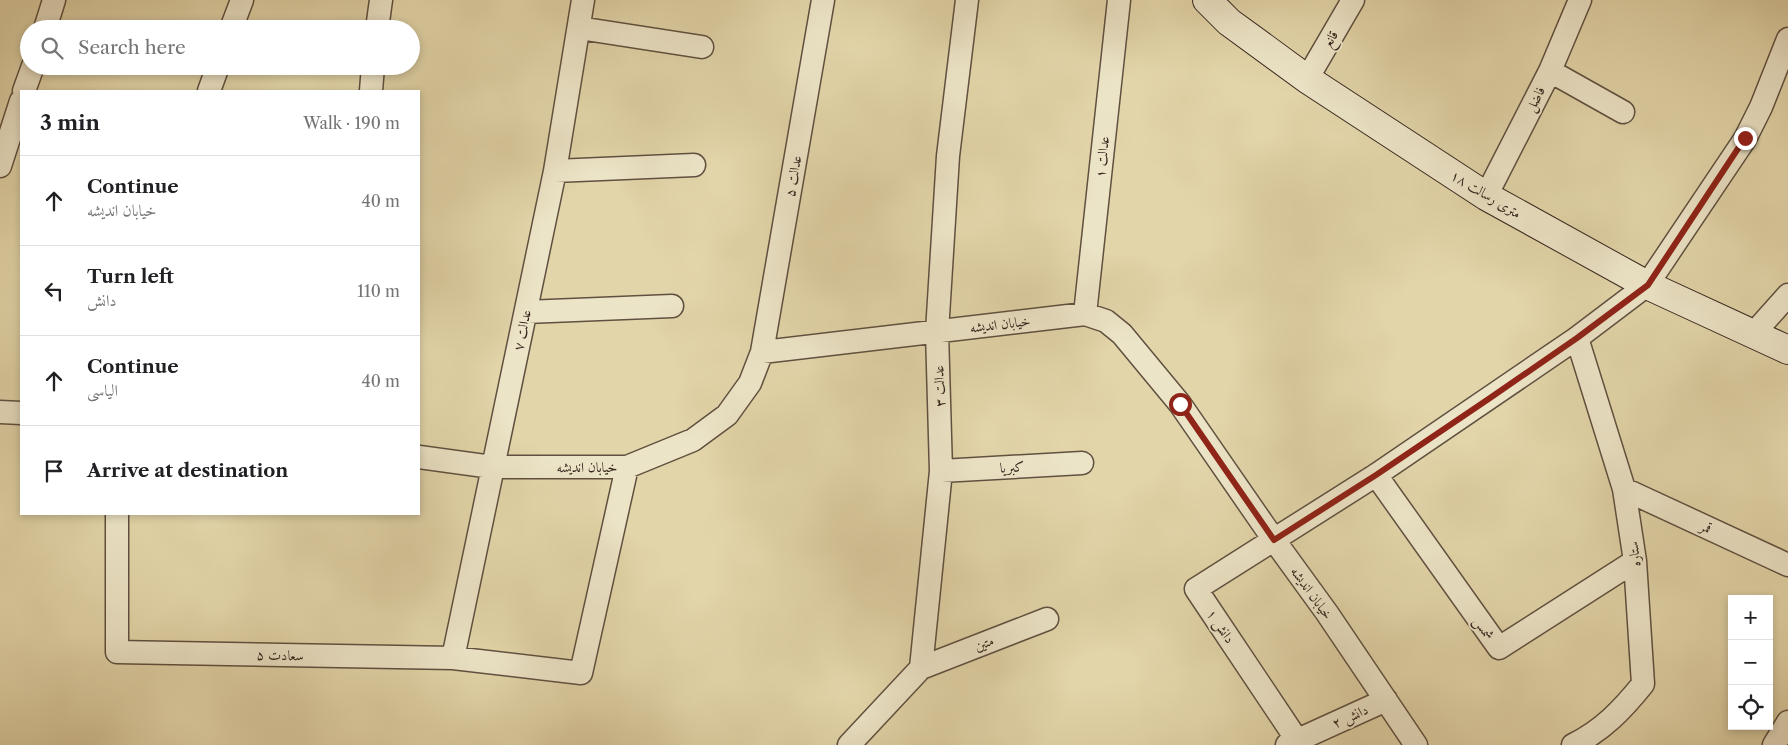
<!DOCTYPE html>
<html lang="en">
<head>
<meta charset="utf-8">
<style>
	:root { --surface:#fff; --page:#f2f2f2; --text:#202124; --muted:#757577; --line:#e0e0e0 }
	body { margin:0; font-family:"Libre Caslon Text",Amiri,serif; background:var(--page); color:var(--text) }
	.controls { position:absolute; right:15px; bottom:15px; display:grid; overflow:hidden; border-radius:0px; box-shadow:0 2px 8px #0003 }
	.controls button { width:45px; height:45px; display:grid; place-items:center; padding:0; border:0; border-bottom:1px solid var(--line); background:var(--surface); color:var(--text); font:25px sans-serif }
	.stop { position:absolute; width:15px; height:15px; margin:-11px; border:4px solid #8f2418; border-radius:50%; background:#fff }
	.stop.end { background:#8f2418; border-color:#fff; box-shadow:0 1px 5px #0008 }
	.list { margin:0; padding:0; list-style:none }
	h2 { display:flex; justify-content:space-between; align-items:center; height:65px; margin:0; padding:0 20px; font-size:21px }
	h2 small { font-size:16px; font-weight:400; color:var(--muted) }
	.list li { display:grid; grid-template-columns:32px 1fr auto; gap:15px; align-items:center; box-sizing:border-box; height:90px; padding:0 20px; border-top:1px solid var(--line) }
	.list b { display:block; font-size:19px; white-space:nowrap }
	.list p { margin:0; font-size:16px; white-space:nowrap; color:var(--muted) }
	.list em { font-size:16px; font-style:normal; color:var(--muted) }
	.icon { flex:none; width:28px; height:28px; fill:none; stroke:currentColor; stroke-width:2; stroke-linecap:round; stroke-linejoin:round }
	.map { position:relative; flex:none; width:1788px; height:745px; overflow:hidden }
	.search { position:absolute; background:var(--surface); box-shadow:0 2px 8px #0003; left:20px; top:20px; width:400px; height:55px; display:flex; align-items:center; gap:12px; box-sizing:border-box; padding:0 18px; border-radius:28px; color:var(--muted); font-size:19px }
	.panel { position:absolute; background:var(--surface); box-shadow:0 2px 8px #0003; left:20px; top:90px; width:400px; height:425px; border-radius:0px }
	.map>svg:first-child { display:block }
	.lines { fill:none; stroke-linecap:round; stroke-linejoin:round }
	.street-casing { stroke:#605040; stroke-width:25 }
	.secondary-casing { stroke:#34241d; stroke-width:30 }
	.street { stroke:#ece4c7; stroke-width:22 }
	.secondary { stroke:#ece4c7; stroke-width:28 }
	.route { stroke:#8f2418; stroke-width:6 }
	.labels { text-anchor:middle; stroke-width:4; stroke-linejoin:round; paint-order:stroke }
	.street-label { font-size:14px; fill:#34241d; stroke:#ece4c7 }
</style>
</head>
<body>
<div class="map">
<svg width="1788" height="745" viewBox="0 0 1788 745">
	<rect width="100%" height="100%" fill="#e2d5a9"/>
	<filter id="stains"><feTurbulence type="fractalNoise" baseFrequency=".004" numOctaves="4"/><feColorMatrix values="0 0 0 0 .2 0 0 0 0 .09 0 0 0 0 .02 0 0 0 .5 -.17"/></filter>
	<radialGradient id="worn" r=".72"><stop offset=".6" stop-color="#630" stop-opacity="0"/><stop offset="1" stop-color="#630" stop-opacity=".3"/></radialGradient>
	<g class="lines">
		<!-- street casing -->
		<g class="street-casing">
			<path id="street" d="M579,28L702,47
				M45,29L54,0
				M231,29L242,0
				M377,29L381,0
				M1550,71L1623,112
				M1307,79L1353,0
				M24,91L33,66
				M209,91L218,66
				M371,91L373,66
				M0,166L21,101
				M555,171L694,165
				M1486,196L1550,71L1580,0
				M526,312L672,306
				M1085,314L1119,0
				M1754,333L1788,295
				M762,352L1085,314L1106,321L1122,334L1180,404L1274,540L1327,613L1416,745
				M0,412L21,413
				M419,457L492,467H627L693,440L727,415L750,383L762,352L823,0
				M941,471L1082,463
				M1376,475L1499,648L1635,561
				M1624,489L1788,565
				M117,514V652L453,658L581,673L627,467
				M453,658L555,171L583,0
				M921,668L1047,619
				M1297,740L1196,589L1376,475L1577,338L1647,285L1745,139L1761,107L1788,39
				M849,745L921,668L941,471L937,332L948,156L967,0
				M1287,745L1386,700
				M1573,745C1603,730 1622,710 1643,684L1635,561L1624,489L1577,338
				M1774,745L1788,722"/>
		</g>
		<!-- secondary casing -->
		<g class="secondary-casing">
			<path id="secondary" d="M1207,0L1229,22L1307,79L1486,196L1647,285L1788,350"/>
		</g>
		<!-- street -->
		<use href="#street" class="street"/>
		<!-- secondary -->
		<use href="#secondary" class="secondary"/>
	</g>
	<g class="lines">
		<!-- route -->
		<path class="route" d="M1180,404L1274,540L1376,475L1490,398L1577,338L1648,285L1745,138"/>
	</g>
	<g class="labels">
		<!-- street labels -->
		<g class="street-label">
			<text transform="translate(1330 39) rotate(-60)" y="5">قانع</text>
			<text transform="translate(1535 99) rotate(-63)" y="5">فاضل</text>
			<text transform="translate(1102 157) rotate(-84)" y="5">عدالت ۱</text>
			<text transform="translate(793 176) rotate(-80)" y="5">عدالت ۵</text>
			<text transform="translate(1486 194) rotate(31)" y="5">۱۸ متری رسالت</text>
			<text transform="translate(1000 324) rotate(-7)" y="5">خیابان اندیشه</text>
			<text transform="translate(522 330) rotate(-78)" y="5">عدالت ۷</text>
			<text transform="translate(939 386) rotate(-92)" y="5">عدالت ۳</text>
			<text x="587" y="472">خیابان اندیشه</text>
			<text transform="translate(1012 467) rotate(-3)" y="5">کبریا</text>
			<text transform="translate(1706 527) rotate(25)" y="5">قمر</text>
			<text transform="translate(1634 554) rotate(-97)" y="5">ستاره</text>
			<text transform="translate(1312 593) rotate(54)" y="5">خیابان اندیشه</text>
			<text transform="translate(1221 626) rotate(56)" y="5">دانش ۱</text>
			<text transform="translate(1484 628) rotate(55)" y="5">شمس</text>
			<text transform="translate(984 643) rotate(-21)" y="5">متین</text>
			<text transform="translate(280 655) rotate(1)" y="5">سعادت ۵</text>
			<text transform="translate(1350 716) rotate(-24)" y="5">دانش ۲</text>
		</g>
	</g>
	<rect width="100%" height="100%" filter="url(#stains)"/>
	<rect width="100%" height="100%" fill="url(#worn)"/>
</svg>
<div class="controls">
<button>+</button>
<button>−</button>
<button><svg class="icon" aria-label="locate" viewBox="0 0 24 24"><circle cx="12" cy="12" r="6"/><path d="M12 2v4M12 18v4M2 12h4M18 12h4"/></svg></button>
</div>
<div class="stop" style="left:1180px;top:404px"></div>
<div class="stop end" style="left:1745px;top:138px"></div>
<div class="search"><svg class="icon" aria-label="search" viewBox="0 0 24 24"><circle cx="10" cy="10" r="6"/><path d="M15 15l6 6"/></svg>Search here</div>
<section class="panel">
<h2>3 min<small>Walk · 190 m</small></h2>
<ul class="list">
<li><svg class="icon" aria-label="ahead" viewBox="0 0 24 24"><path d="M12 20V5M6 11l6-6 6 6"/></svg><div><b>Continue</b><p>خیابان اندیشه</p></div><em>40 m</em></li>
<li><svg class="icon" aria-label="left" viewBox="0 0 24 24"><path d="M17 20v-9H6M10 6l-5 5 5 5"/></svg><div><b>Turn left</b><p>دانش</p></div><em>110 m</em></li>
<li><svg class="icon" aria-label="ahead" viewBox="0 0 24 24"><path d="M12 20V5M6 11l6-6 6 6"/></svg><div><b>Continue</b><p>الیاسی</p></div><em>40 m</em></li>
<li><svg class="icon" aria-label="arrive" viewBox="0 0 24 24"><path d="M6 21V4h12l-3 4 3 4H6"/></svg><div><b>Arrive at destination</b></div></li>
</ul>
</section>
</div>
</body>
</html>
